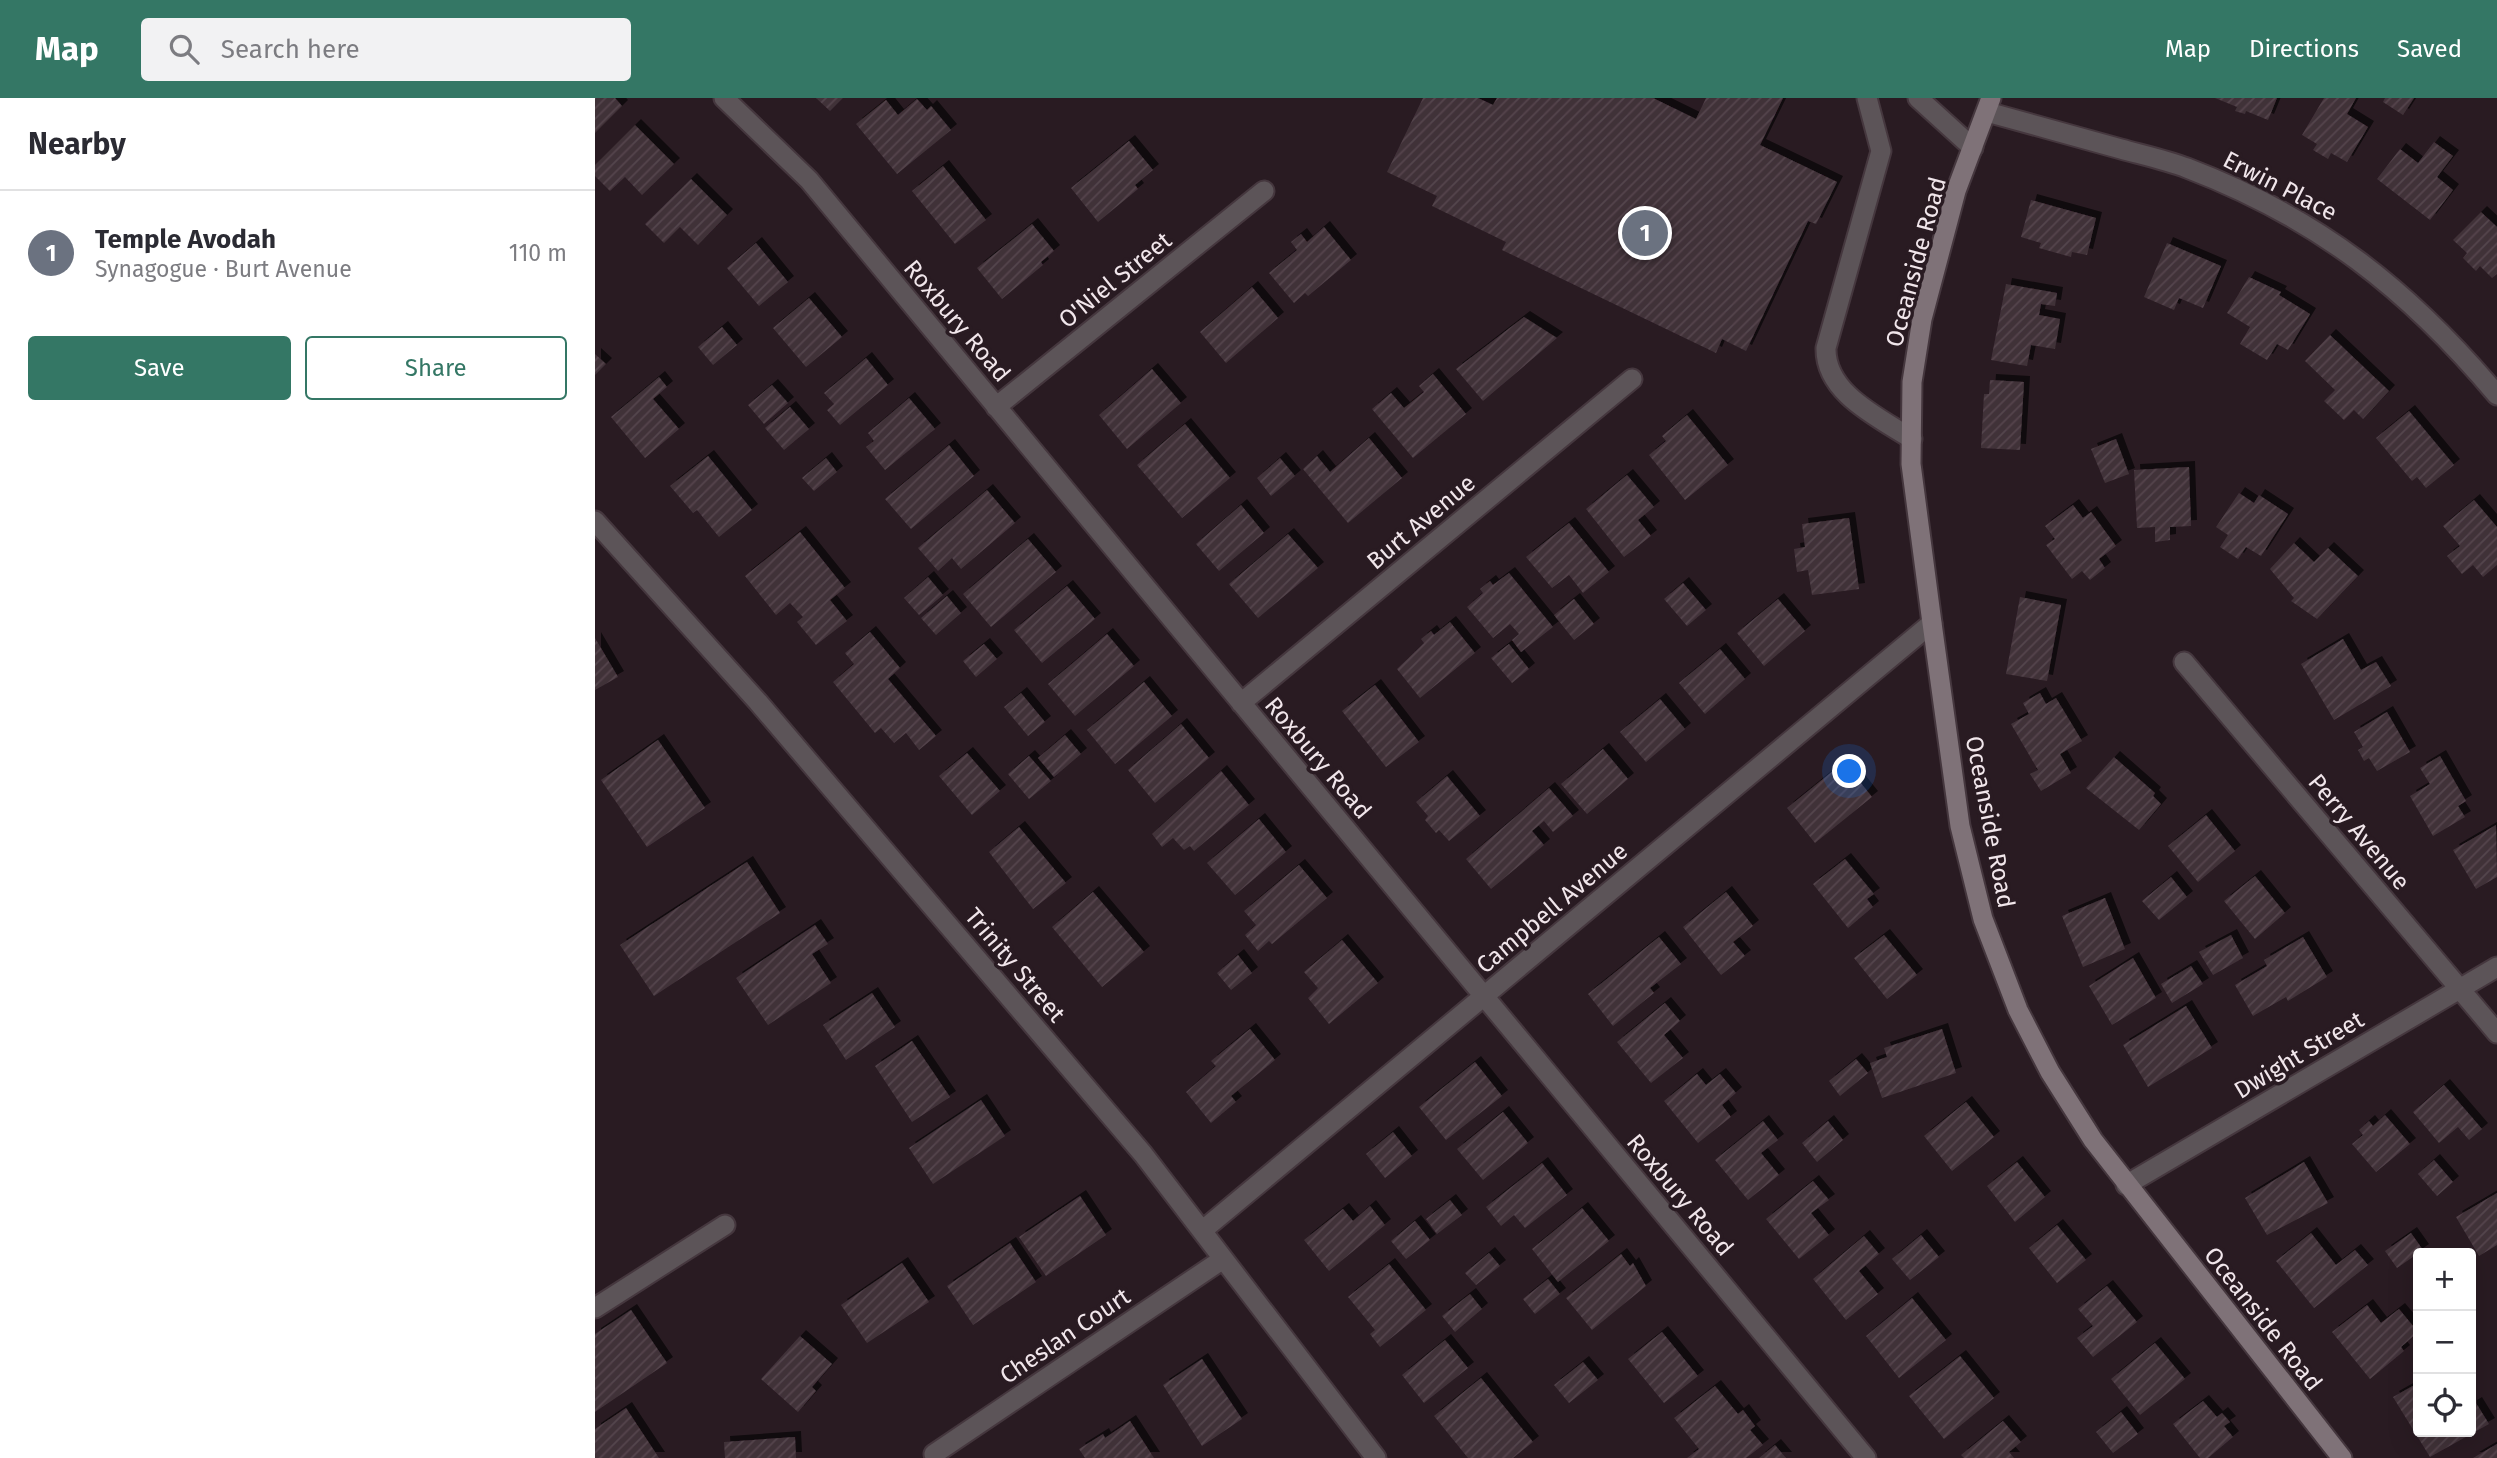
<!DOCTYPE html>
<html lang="en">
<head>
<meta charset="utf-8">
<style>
	:root { --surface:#fff; --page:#f2f2f3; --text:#2b2b33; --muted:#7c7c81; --line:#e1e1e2; --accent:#347765 }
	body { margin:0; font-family:"Fira Sans",sans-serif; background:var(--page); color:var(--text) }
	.controls { position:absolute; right:21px; bottom:21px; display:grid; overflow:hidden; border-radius:7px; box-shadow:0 7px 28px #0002 }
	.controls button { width:63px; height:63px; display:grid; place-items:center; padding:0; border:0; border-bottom:2px solid var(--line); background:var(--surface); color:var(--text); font:35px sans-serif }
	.you { position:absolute; left:1255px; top:674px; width:24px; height:24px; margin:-18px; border:5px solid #fff; border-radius:50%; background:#1a73e8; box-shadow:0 0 0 10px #1a73e833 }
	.badge { display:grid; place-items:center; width:46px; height:46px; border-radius:50%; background:var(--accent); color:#fff; font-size:23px; font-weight:700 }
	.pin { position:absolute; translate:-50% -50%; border:4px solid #fff; box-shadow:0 2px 7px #0006 }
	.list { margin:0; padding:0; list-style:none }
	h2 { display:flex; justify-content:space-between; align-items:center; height:91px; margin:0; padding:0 28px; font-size:30px }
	h2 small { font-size:23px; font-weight:400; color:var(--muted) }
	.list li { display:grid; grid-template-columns:46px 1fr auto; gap:21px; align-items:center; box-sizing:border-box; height:126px; padding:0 28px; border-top:2px solid var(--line) }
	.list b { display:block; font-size:26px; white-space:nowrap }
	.list p { margin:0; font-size:23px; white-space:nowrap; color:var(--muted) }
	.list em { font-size:23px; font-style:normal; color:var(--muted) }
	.actions { display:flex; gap:14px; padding:21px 28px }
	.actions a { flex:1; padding:16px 0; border:2px solid var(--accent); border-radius:7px; text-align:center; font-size:24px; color:var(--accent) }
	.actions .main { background:var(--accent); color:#fff }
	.icon { flex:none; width:38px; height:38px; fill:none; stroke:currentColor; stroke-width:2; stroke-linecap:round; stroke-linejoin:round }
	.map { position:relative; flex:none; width:1902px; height:1360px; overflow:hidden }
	header { display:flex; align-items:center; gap:42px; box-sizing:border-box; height:98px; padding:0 35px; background:var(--accent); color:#fff }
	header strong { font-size:33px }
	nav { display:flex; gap:38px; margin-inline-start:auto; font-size:24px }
	.search { width:490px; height:63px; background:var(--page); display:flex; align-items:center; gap:18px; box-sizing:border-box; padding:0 24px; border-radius:7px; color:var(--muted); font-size:26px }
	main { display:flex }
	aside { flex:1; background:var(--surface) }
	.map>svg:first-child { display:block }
	.building { fill:url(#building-hatch); filter:url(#shadow) }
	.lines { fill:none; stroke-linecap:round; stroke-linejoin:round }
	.service-casing { stroke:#45373e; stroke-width:23 }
	.minor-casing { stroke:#45373e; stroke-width:23 }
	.secondary-casing { stroke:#45373e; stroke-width:23 }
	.service { stroke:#5c5458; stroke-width:19 }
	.minor { stroke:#5c5458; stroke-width:19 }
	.secondary { stroke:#7f7278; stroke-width:19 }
	.labels { text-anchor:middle; stroke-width:7; stroke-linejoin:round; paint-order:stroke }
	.street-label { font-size:24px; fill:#f1e6eb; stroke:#291b22 }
</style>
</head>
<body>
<header>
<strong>Map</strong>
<div class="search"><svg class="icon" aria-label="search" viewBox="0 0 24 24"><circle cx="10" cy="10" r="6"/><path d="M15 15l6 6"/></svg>Search here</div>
<nav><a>Map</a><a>Directions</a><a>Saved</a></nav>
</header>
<main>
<aside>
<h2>Nearby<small></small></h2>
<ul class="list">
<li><span class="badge" style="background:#6b7280">1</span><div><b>Temple Avodah</b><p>Synagogue · Burt Avenue</p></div><em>110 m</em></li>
</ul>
<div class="actions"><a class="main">Save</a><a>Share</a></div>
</aside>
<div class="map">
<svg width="1902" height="1360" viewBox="0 0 1902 1360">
	<defs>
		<pattern id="building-hatch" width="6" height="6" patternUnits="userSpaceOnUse" patternTransform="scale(1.75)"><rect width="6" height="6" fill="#413139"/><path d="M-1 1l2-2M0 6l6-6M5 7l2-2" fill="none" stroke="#54454c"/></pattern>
		<filter id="shadow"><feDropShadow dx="6" dy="-6" stdDeviation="0" flood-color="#0009"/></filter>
	</defs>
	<rect width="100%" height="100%" fill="#291b22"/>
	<!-- building -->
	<path class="building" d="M0,0H20L27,8L0,35Z
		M221,0H248L235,13Z
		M828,0H883L898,7L902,0H1058L1101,21L1111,0H1188L1165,47L1242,84L1221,126L1213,123L1151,253L1127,241L1121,255L907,152L911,144L837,108L842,98L792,74Z
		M1620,0H1682L1673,22L1651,13L1650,16L1640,13L1642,9Z
		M1729,0H1761L1752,16L1773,29L1752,64L1736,55L1733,61L1718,52L1722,46L1707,37Z
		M1790,0H1819L1808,17L1788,4Z
		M322,1L332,12L336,8L356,32L302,76L261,26L291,2L303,17Z
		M40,27L79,66L47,97L30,79L15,93L0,78V67Z
		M534,43L558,72L540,87L543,91L503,124L476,90Z
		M1839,44L1858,58L1842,79L1858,92L1835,122L1782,81L1805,51L1823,65Z
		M348,68L391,122L360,146L317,93Z
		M96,81L132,117L103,147L85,129L69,145L50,126Z
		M1436,102L1501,120L1492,157L1477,154L1476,159L1444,150L1446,145L1426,139Z
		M1886,114L1902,129V176L1897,180L1885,168L1881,173L1868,160L1872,155L1858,142Z
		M437,126L459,153L446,164L448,167L407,201L382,170Z
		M729,129L756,162L713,198L710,195L699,205L674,175L702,152L696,144L706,136L712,144Z
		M161,145L193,184L164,208L132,170Z
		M1572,145L1626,168L1608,210L1584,200L1579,212L1549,199Z
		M1654,179L1686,194L1684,197L1715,216L1693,252L1682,246L1672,262L1645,246L1655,229L1632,215Z
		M1411,186L1462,195L1460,208L1446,206L1444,217L1465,221L1460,251L1436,247L1432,268L1396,262Z
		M657,189L683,220L631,265L605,234Z
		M214,200L247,239L211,269L178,230Z
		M929,219L962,240L888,303L861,271Z
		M127,229L142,247L118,267L103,249Z
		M1735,237L1794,293L1768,321L1759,312L1749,322L1729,303L1740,292L1710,263Z
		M0,256L11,266L0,277Z
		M271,260L293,287L245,327L232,312L239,306L229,295Z
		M557,271L586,305L532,351L504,317Z
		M838,276L871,316L818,360L777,311L796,295L809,310L829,294L824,288Z
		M64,279L72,289L58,301L84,331L50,360L16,319Z
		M1395,282L1429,284L1425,352L1386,350L1389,296H1394Z
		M177,287L193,305L169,326L153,307Z
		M314,300L340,331L290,372L271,349L279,343L273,335Z
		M195,309L214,331L189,352L170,330Z
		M1814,313L1859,367L1831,390L1822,379L1817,383L1781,340Z
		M1092,317L1133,367L1090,402L1054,357L1071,343L1067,338Z
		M590,326L635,380L587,420L542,367Z
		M774,340L807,380L753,425L708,371L722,358L735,374Z
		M1521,341L1534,376L1510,385L1496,351Z
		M354,347L379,378L316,431L290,401Z
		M113,358L157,412L124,439L102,412L98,415L75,388Z
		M231,360L242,374L219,393L207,380Z
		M685,360L700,378L676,398L662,380Z
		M1594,369L1596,428L1575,429V442L1560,444V429L1542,430L1539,372Z
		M1032,377L1059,409L1043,422L1056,438L1029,459L991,411Z
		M392,392L420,425L366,471L357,460L343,473L323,450Z
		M1644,395L1659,405L1664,397L1693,416L1666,458L1651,449L1643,461L1625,449L1633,437L1621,429Z
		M1879,402L1902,429V467L1888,479L1878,467L1867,476L1852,458L1865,448L1848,428Z
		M646,407L669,435L624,473L601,446Z
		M1478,407L1488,420L1496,414L1521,448L1504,461L1510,470L1495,482L1487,473L1477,481L1451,447L1460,441L1450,428Z
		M1254,420L1264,491L1217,497L1213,472L1202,474L1199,451L1210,449L1207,426Z
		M974,425L1014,474L988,495L974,477L957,490L931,459Z
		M205,434L250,490L235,502L252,523L221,547L202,524L208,519L195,505L181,517L150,478Z
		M693,436L723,470L663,520L634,486Z
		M433,441L461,474L396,529L368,496Z
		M1699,445L1719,464L1733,450L1763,478L1722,521L1696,503L1699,500L1675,471Z
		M914,475L958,529L926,554L917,542L924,536L915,526L898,540L872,509L888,495L885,491L895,483L898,487Z
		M333,479L348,497L324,517L309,500Z
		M1088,485L1111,512L1092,528L1069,501Z
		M472,488L500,521L447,565L419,532Z
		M352,498L366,515L341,537L326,520Z
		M1425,499L1466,507L1452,583L1411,576Z
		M979,501L999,526L979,542L959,517Z
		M1183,501L1210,533L1169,568L1142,535Z
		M855,524L880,555L825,600L802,571L829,545L826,541L836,533L839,537Z
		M275,534L305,570L293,581L341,638L324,652L311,635L299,645L286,630L280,635L238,584L259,566L250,555Z
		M512,536L539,568L480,618L453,586Z
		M0,540L23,579L0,592Z
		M1748,541L1766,572L1781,564L1796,588L1739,622L1706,566Z
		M389,546L402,561L381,579L368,563Z
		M914,546L934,571L917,585L896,560Z
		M1125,551L1150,581L1110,616L1084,585Z
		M549,584L577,618L520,666L492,632Z
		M780,587L824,644L791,669L747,613Z
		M426,595L450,624L433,638L409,609Z
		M1445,595L1451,606L1461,600L1487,643L1465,656L1476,675L1446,693L1435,676L1443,672L1416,626L1434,616L1428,605Z
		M1065,601L1090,631L1051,664L1025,634Z
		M1792,614L1815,654L1782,673L1774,660L1769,663L1763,652L1768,649L1759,634Z
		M586,626L614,660L560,705L533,672Z
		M470,637L486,656L459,679L443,660Z
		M63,642L110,710L52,749L6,682Z
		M1008,651L1033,681L992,716L966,686Z
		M372,655L405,693L377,717L344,678Z
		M434,658L456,683L434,701L413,676Z
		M1845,658L1871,703L1863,708L1870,719L1838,738L1815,698L1835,686L1825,670Z
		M1519,659L1560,695L1558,698L1566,706L1544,732L1491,690Z
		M1249,664L1277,699L1220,745L1192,710Z
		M626,673L654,707L599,753L595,748L589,752L578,740L567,749L557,736Z
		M852,678L885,718L854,743L844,732L841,735L830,722L833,718L821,704Z
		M954,690L978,718L958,734L949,723L937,733L949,747L896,791L871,761Z
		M1611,717L1640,753L1603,784L1573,748Z
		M664,721L691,754L640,797L612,765Z
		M1901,727L1902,779L1881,791L1858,752Z
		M424,729L471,785L438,811L394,754Z
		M1250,761L1279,796L1272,801L1278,809L1253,830L1218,786Z
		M152,764L185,815L59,898L25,847Z
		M704,767L732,800L677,846L674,843L663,853L650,837L661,827L649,813Z
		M1660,778L1690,815L1660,841L1629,803Z
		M1576,779L1592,799L1564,822L1547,803Z
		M498,794L549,854L507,889L457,829Z
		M1131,794L1158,828L1138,844L1150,858L1126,877L1088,829Z
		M1510,800L1530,851L1488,869L1467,818Z
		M220,827L233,846L217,856L236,885L173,927L141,880Z
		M1289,837L1322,877L1292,901L1259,860Z
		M1636,837L1648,860L1618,877L1604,854Z
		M1064,839L1086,866L1055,890L1059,895L1018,928L993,896Z
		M1708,839L1732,879L1693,903L1691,899L1658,918L1640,887L1672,868L1669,862Z
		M747,842L783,885L734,926L713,900L723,890L709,874Z
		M643,857L657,875L636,892L622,875Z
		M1538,860L1561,900L1517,927L1494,888Z
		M1596,868L1608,886L1577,905L1566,886Z
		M277,895L300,929L251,962L228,927Z
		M1070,905L1085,923L1069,937L1088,960L1056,985L1022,944Z
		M1591,908L1617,950L1553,989L1528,947Z
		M655,931L680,962L636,998L641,1004L616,1025L591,994L621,968L616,963Z
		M1347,931L1361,975L1287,1000L1275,965L1292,959L1289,950Z
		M317,943L355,999L317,1024L280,968Z
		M1261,961L1273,975L1245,998L1234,983Z
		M880,964L907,998L851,1042L824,1009Z
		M1102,976L1111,987L1125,976L1141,995L1127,1007L1136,1019L1103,1045L1069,1003Z
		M1849,987L1887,1031L1874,1042L1863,1029L1844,1045L1818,1014Z
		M386,1002L410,1038L338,1086L314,1050Z
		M1371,1004L1399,1039L1357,1073L1329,1038Z
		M908,1014L933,1045L888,1082L862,1051Z
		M1790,1017L1815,1046L1781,1074L1757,1046L1768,1037L1764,1032L1774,1023L1778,1028Z
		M1168,1023L1183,1042L1166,1055L1184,1077L1153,1102L1120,1062Z
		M1233,1023L1248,1042L1222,1064L1207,1045Z
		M798,1034L817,1058L790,1080L771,1056Z
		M1839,1062L1858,1084L1842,1098L1823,1076Z
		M1422,1064L1450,1099L1420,1124L1392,1088Z
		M1709,1064L1733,1105L1672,1137L1650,1100Z
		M947,1065L972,1097L930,1130L919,1117L906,1128L891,1109Z
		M1218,1083L1234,1102L1216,1115L1234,1137L1204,1161L1171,1121Z
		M1902,1095V1147L1884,1158L1861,1119Z
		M485,1098L511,1137L451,1178L424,1139Z
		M855,1102L867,1117L842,1136L831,1121Z
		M775,1108L790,1127L734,1173L709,1142L748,1111L758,1123Z
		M987,1110L1014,1143L963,1184L937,1151Z
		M820,1123L835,1142L811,1161L796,1143Z
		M1462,1127L1491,1162L1462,1185L1434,1150Z
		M1716,1135L1741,1167L1760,1152L1773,1167L1719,1210L1681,1163Z
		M1816,1135L1828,1152L1802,1170L1790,1153Z
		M1326,1137L1344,1159L1315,1182L1297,1161Z
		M1269,1138L1284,1156L1264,1173L1283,1196L1251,1222L1218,1181Z
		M415,1145L441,1184L378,1227L352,1188Z
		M894,1155L905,1168L881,1187L870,1175Z
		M1026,1156L1035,1168L1038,1165L1051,1188L997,1232L971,1200Z
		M307,1165L334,1204L272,1245L246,1207Z
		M794,1166L831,1212L785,1249L775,1236L780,1232L753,1199Z
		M953,1181L965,1196L940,1216L928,1201Z
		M1512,1188L1542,1224L1498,1259L1482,1240L1498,1228L1483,1211Z
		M875,1196L887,1211L860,1234L847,1218Z
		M1317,1200L1351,1242L1304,1280L1271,1238Z
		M1772,1207L1786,1225L1804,1211L1823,1234L1806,1249L1809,1253L1775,1281L1737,1234Z
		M36,1212L72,1265L0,1314V1236Z
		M1067,1234L1103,1278L1069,1305L1033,1261Z
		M205,1238L237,1266L217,1289L221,1293L203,1314L166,1281Z
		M850,1242L873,1270L829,1305L807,1277Z
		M1560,1245L1590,1281L1545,1317L1516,1281Z
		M1365,1258L1399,1300L1349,1341L1314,1298Z
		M607,1261L647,1321L607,1348L568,1287Z
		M988,1264L1003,1282L974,1305L959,1287Z
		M886,1280L938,1344L918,1360H873L839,1318Z
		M1823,1285V1334H1876V1308L1881,1305L1894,1326L1835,1359L1798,1299Z
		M1120,1288L1143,1316L1148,1312L1160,1328L1155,1332L1168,1347L1151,1360H1092L1104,1351L1079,1320Z
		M1608,1303L1622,1319L1627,1315L1635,1324L1629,1328L1638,1339L1613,1360H1605L1578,1326Z
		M31,1310L64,1360H0V1331Z
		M1526,1314L1543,1336L1518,1355L1501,1334Z
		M535,1323L559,1360H490L484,1351L508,1336L510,1340Z
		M1408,1323L1426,1344L1414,1354L1419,1360H1369L1366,1357Z
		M200,1339L201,1360H130L129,1344Z
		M1902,1346V1360H1878Z
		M1180,1347L1191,1360H1164Z"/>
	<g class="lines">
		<!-- service casing -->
		<g class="service-casing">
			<path id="service" d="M1272,0L1286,53L1231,250C1230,295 1283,319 1317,341
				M1323,0L1378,50
				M0,1210L130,1127"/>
		</g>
		<!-- minor casing -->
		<g class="minor-casing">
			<path id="minor" d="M129,0L214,82L1271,1360
				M1392,14C1437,26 1481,39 1526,51C1548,57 1571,62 1592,70C1723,120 1813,191 1902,297
				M401,309L669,93
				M0,423L163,604L548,1056L781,1360
				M1589,564L1902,935
				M646,605L1037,281
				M1531,1087L1902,869
				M608,1132L1337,525
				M339,1356L628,1161"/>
		</g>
		<!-- secondary casing -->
		<g class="secondary-casing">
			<path id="secondary" d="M1396,0L1361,93L1327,221L1317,284L1316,366L1337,525L1365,728L1388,821L1423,912L1455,974L1498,1042L1747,1360"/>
		</g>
		<!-- service -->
		<use href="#service" class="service"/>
		<!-- minor -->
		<use href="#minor" class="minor"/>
		<!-- secondary -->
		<use href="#secondary" class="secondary"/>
	</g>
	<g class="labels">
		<!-- street labels -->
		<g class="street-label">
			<text transform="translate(1685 88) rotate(27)" y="8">Erwin Place</text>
			<text transform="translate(1321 164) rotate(-75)" y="8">Oceanside Road</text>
			<text transform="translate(520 182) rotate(-39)" y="8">O'Niel Street</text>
			<text transform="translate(362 223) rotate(50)" y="8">Roxbury Road</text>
			<text transform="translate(826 424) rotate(-40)" y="8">Burt Avenue</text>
			<text transform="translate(723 660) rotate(50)" y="8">Roxbury Road</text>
			<text transform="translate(1395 724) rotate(79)" y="8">Oceanside Road</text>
			<text transform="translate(1764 734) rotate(50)" y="8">Perry Avenue</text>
			<text transform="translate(957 810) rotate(-40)" y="8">Campbell Avenue</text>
			<text transform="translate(420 867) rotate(50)" y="8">Trinity Street</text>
			<text transform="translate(1704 957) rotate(-31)" y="8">Dwight Street</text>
			<text transform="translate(1085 1097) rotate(50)" y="8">Roxbury Road</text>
			<text transform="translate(1668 1221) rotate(52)" y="8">Oceanside Road</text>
			<text transform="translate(470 1238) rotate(-34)" y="8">Cheslan Court</text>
		</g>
	</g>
</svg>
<div class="controls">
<button>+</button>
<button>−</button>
<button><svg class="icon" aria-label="locate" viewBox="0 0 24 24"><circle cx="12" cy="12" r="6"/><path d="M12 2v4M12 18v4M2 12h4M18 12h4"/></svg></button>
</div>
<div class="you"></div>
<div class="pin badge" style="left:1050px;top:135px;background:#6b7280">1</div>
</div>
</main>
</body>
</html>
